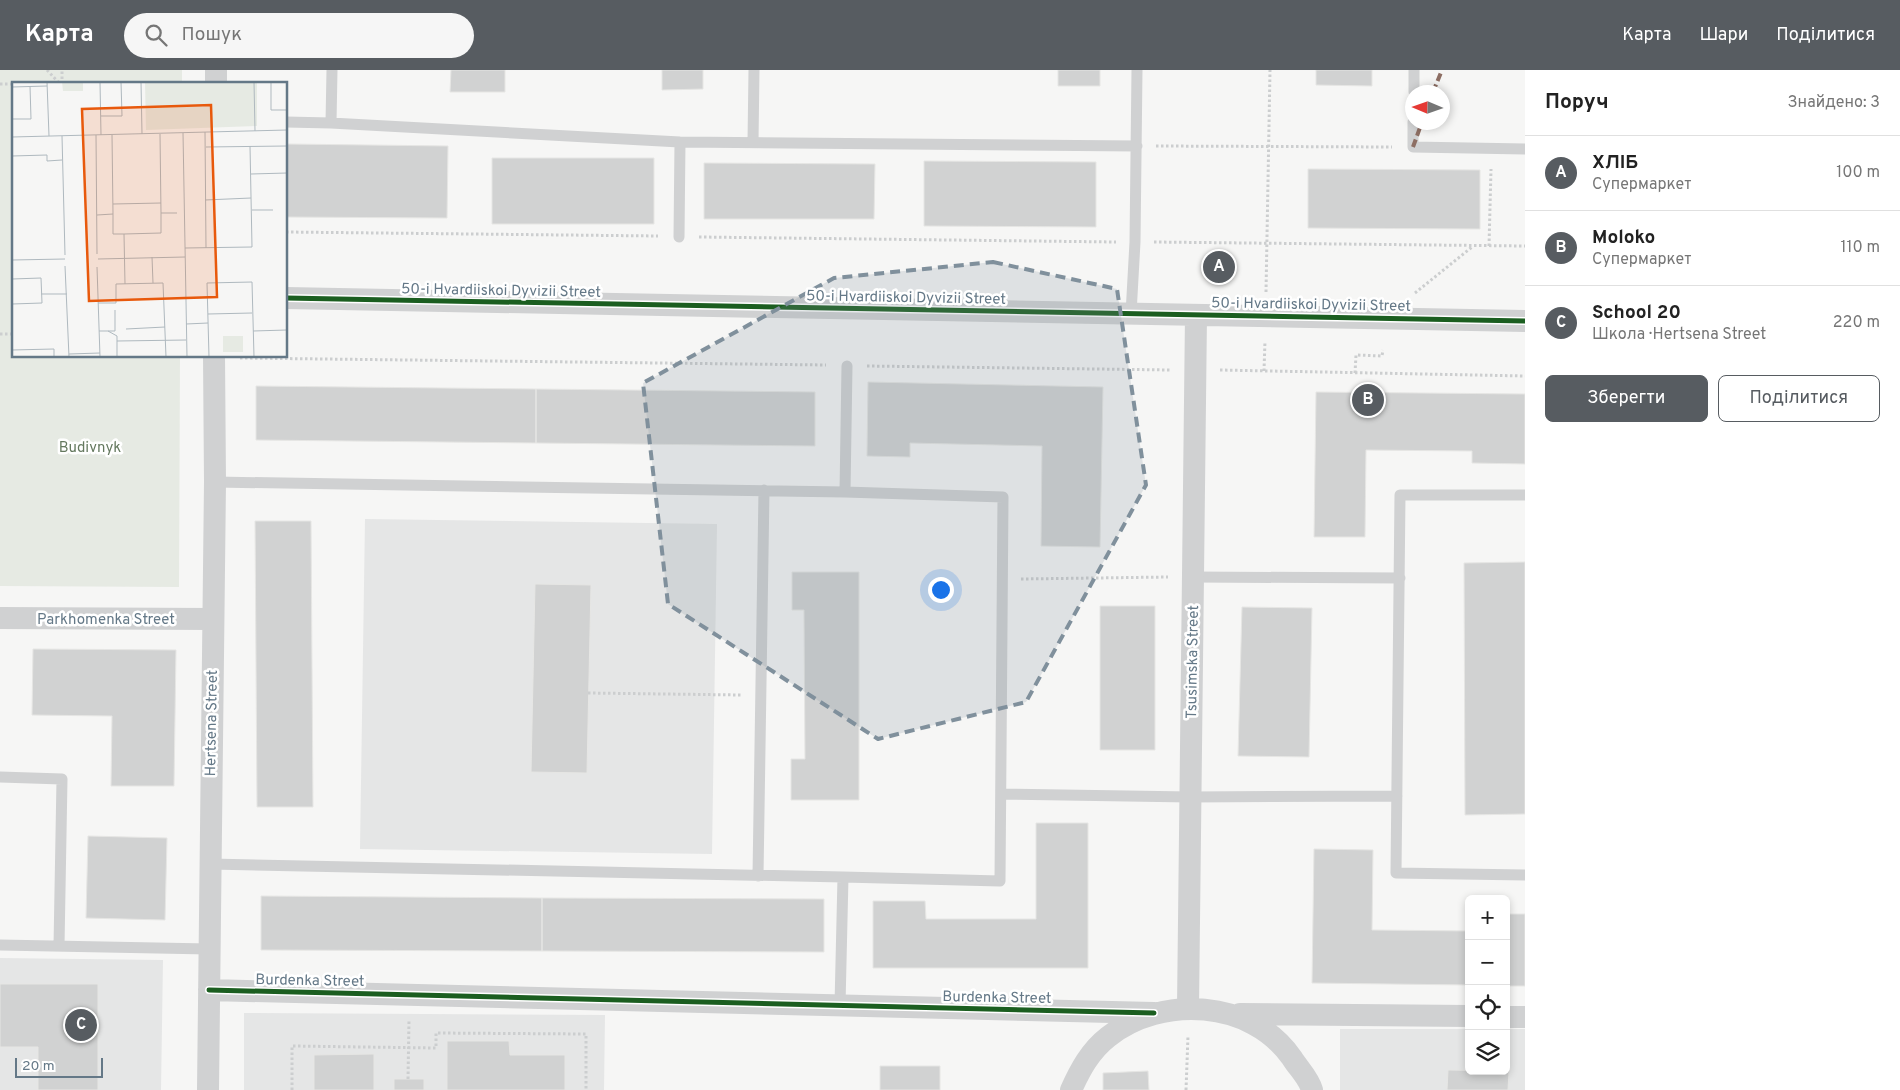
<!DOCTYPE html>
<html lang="uk">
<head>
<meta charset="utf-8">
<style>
	:root { --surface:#fff; --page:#f6f6f6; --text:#222; --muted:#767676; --line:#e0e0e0; --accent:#575c61 }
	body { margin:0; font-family:Overpass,sans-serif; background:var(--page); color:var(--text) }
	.controls { position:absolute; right:15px; bottom:15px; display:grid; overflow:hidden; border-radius:8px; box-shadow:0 2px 8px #0003 }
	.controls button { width:45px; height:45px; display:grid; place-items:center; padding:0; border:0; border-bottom:1px solid var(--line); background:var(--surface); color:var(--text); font:25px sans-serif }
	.compass { position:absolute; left:1405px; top:15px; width:45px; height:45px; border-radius:50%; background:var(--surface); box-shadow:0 2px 8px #0003; rotate:272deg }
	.scale { position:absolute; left:15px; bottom:12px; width:88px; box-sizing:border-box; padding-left:5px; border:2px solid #647887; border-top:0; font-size:14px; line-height:18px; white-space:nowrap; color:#647887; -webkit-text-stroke:4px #fff; paint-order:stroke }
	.you { position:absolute; left:940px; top:519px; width:18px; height:18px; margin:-12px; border:4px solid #fff; border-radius:50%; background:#1a73e8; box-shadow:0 0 0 8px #1a73e833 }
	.badge { display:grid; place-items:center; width:32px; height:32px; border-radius:50%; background:var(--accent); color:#fff; font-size:16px; font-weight:700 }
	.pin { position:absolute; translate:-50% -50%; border:2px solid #fff; box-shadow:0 1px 5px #0006 }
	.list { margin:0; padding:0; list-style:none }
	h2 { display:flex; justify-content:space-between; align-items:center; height:65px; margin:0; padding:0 20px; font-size:21px }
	h2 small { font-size:16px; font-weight:400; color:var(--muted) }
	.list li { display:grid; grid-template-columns:32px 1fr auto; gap:15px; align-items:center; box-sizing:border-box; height:75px; padding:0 20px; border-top:1px solid var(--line) }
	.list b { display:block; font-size:19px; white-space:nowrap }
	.list p { margin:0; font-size:16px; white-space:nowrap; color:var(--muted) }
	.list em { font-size:16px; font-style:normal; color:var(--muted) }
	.actions { display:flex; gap:10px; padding:15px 20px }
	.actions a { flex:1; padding:11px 0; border:1px solid var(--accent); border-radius:8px; text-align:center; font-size:18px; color:var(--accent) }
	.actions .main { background:var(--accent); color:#fff }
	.icon { flex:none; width:28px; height:28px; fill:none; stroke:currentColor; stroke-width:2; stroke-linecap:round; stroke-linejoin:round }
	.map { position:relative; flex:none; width:1525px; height:1020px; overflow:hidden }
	header { display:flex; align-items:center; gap:30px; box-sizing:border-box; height:70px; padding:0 25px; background:var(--accent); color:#fff }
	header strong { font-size:24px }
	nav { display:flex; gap:28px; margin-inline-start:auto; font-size:18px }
	.search { width:350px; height:45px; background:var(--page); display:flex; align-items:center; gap:12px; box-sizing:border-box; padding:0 18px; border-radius:28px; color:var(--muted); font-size:19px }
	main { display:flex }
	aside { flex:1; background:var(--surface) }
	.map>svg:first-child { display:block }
	.built { fill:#e5e6e6 }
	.green { fill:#e6eae3 }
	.building { fill:#d1d2d2; stroke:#e6e6e4 }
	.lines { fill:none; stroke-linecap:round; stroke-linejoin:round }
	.path { stroke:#cccecf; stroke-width:3; stroke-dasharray:2.5 2.5; stroke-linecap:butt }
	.service { stroke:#d0d1d2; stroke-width:11 }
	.minor { stroke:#d0d1d2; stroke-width:22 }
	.quiet { stroke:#8d6e63; stroke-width:4; stroke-dasharray:8 4; stroke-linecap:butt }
	.cycleway-casing { stroke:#fff; stroke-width:8 }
	.cycleway { stroke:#1b5e20; stroke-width:5 }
	.marked { fill:#80909c; fill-opacity:0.2; stroke:#80909c; stroke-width:4; stroke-dasharray:10 6; stroke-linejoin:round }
	.labels { text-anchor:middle; stroke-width:5; stroke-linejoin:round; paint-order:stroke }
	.street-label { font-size:15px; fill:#647887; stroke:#fff }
	.park-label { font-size:15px; fill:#65795f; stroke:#fff }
	.inset-road { fill:none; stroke:#afb9bf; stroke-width:1 }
	.view { fill:#e8590c; fill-opacity:0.15; stroke:#e8590c; stroke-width:2.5 }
	.inset-edge { fill:none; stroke:#647887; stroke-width:2.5 }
</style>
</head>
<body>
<header>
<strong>Карта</strong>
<div class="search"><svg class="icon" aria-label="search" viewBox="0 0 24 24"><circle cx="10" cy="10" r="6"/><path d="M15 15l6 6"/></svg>Пошук</div>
<nav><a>Карта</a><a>Шари</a><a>Поділитися</a></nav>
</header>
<main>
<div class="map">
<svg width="1525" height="1020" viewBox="0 0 1525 1020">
	<rect width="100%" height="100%" fill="#f6f6f5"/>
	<!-- built -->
	<path class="built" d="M365,449L717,454L712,784L360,779Z
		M0,888L163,890L161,1020H0Z
		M244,943L605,945L604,1020H244Z
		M1340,959H1469V1001H1506V959H1525V1020H1340Z"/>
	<!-- green -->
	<path class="green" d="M0,0H182V14H14V286H180L179,517L0,516Z"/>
	<!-- building -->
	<path class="building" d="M451,0H505V22H450Z
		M662,0H703V19L662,20Z
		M1058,0H1100V16H1058Z
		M1316,0H1372V16L1316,15Z
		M286,74L448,76L447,148L286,147Z
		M492,88H654V154H492Z
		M924,91L1096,92V157L924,156Z
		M704,93L875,94L874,149H704Z
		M1308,99L1480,100V159L1308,158Z
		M868,312L1103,317L1100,477L1041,476L1042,376L910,373V387L867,386Z
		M256,316L536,319V373L256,370Z
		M536,319L815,322V376L536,373Z
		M1316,322L1525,324V394L1472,393V381L1366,380L1365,467H1314Z
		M255,451H311L313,737H257Z
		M1525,492V744L1465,745L1464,493Z
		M792,502H859V730H791V689H805L804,540H792Z
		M535,514L591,515L587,703L531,702Z
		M1100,536H1155V680H1100Z
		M1242,537L1312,538L1309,687L1238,686Z
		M33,579L176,580L174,716H111L112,646L32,645Z
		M1036,753H1088V898H873V831H925L926,849H1036Z
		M88,766L167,768L165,850L86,848Z
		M1314,779L1373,780L1372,860L1469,861V915L1312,913Z
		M261,826L542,828V881L261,880Z
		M542,828L824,829V882L542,881Z
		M1506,844H1525V916H1506Z
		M0,914H98V1020H38V977H0Z
		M447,971H509L510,985H565V1020H447Z
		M374,984V1020H314V985Z
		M880,996H940V1020H880Z
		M1448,1000L1509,1001L1508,1020H1447Z
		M1148,1001L1149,1020H1103V1003Z
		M394,1009H424V1020H394Z"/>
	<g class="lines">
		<!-- path -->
		<path class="path" d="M47,0L60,14
			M0,14H14
			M62,14V0
			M1156,76L1392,77
			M286,162L658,166
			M699,167L1116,172
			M1154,172L1525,176
			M1489,176L1491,99
			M1266,222L1270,0
			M1415,223L1472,177
			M0,264H14
			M240,288L826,295
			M867,296L1171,300
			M1220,300L1525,306
			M1264,301L1265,271
			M1355,303L1356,285L1382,286L1383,280
			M1021,509L1168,507
			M588,623L741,625
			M408,1009L409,950
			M292,1020V976L436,978V963L586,964V1020
			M1186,1020L1188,966"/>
		<!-- service -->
		<path class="service" d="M1414,22V0
			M286,52L331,53L680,72L1137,76
			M1413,52V77L1525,79
			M331,53L332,0
			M753,72L754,0
			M679,167L680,72
			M1131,244L1135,172L1137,0
			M215,412L845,422L847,296
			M1525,425H1400L1396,803L1525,805
			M1193,507L1400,508
			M0,707L62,709L59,876
			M1001,724L1190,727L1397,726
			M210,794L843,807L840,935
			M758,806L764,420
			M843,807L1000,811L1003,427L845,422
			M0,875L209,879"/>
		<!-- minor -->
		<path class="minor" d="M216,14V0
			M286,228L1525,251
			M0,548L212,549
			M209,920L1154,943
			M1188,938L1196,245
			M1240,944L1469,946
			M1506,947H1525
			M208,1020L215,412L214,286
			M1071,1020C1080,1000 1090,981 1108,967C1161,925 1251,929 1292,988C1298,998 1309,1008 1312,1020"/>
		<!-- quiet -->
		<path class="quiet" d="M1433,22L1442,0
			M1413,77L1422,52"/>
		<!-- cycleway casing -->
		<g class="cycleway-casing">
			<path id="cycleway" d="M286,228L1525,251
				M209,920L1154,943"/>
		</g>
		<!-- cycleway -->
		<use href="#cycleway" class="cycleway"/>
	</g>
	<!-- marked area -->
	<path class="marked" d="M993,192L1117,219L1146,415L1026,632L878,669L668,534L643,313L834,208Z"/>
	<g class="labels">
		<!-- street labels -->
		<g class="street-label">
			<text transform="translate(501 220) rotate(1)" y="5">50-i Hvardiiskoi Dyvizii Street</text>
			<text transform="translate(906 227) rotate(1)" y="5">50-i Hvardiiskoi Dyvizii Street</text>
			<text transform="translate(1311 234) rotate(1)" y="5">50-i Hvardiiskoi Dyvizii Street</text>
			<text x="106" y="554">Parkhomenka Street</text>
			<text transform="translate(1192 592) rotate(-89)" y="5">Tsusimska Street</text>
			<text transform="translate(211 653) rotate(-89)" y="5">Hertsena Street</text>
			<text transform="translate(310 910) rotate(1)" y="5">Burdenka Street</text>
			<text transform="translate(997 927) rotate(1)" y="5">Burdenka Street</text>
		</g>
		<!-- park labels -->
		<g class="park-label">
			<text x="90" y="382">Budivnyk</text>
		</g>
	</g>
	<!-- overview -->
	<g transform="translate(12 12)">
		<rect width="275" height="275" fill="#f6f6f5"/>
		<path d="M50,0H71V9H51ZM133,0H245V44L134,48ZM211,254H231V270H211Z" fill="#e6eae3"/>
		<path class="inset-road" d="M35,0L37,54M88,0L89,53M129,0L130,52M242,0L243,49M259,0V28H275V35M0,5L35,4M89,34H110L109,0M0,37H19L18,4M193,50L194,166M171,51L175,275M148,52L149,131H165M84,53L85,172M50,54L53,173M0,55L275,48M194,65L275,64M0,74L35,73V79L50,78M239,92L275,91M193,118L239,116M101,122L149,121M240,128H261M101,132V152H112L149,151V131M85,133L101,132L100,53M112,152L113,202M173,166L240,165L238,64M140,175L141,201M86,177L173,175M0,178L53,177M53,184L57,275M85,185L88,275M0,197L29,196L30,221L0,222M29,212H55M86,221H104V202L151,201L154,275M196,232L240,231M174,242L196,241M114,247L153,245M87,249H96L105,254V275M96,249H103V228M241,249L275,248M105,259L174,258M0,268L42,267V275M57,272L88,271M197,275L195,201L240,200L242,275"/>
		<path class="view" d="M199,23L205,215L77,219L70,27Z"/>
		<rect width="275" height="275" class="inset-edge"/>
	</g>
</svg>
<div class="controls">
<button>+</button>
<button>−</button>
<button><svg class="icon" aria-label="locate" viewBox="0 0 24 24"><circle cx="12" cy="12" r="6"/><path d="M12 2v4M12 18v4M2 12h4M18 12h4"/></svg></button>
<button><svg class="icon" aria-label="layers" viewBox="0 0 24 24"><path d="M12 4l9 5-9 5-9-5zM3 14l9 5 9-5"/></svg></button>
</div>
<svg class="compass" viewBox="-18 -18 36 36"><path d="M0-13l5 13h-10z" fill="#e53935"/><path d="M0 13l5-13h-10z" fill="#767676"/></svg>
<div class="scale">20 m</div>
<div class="you"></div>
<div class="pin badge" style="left:1219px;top:197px">A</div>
<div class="pin badge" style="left:1368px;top:330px">B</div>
<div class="pin badge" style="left:81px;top:955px">C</div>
</div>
<aside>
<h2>Поруч<small>Знайдено: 3</small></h2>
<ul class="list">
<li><span class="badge">A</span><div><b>ХЛІБ</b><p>Супермаркет</p></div><em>100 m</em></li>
<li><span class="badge">B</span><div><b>Moloko</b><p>Супермаркет</p></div><em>110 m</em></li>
<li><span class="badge">C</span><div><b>School 20</b><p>Школа · Hertsena Street</p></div><em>220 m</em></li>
</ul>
<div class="actions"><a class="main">Зберегти</a><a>Поділитися</a></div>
</aside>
</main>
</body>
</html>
